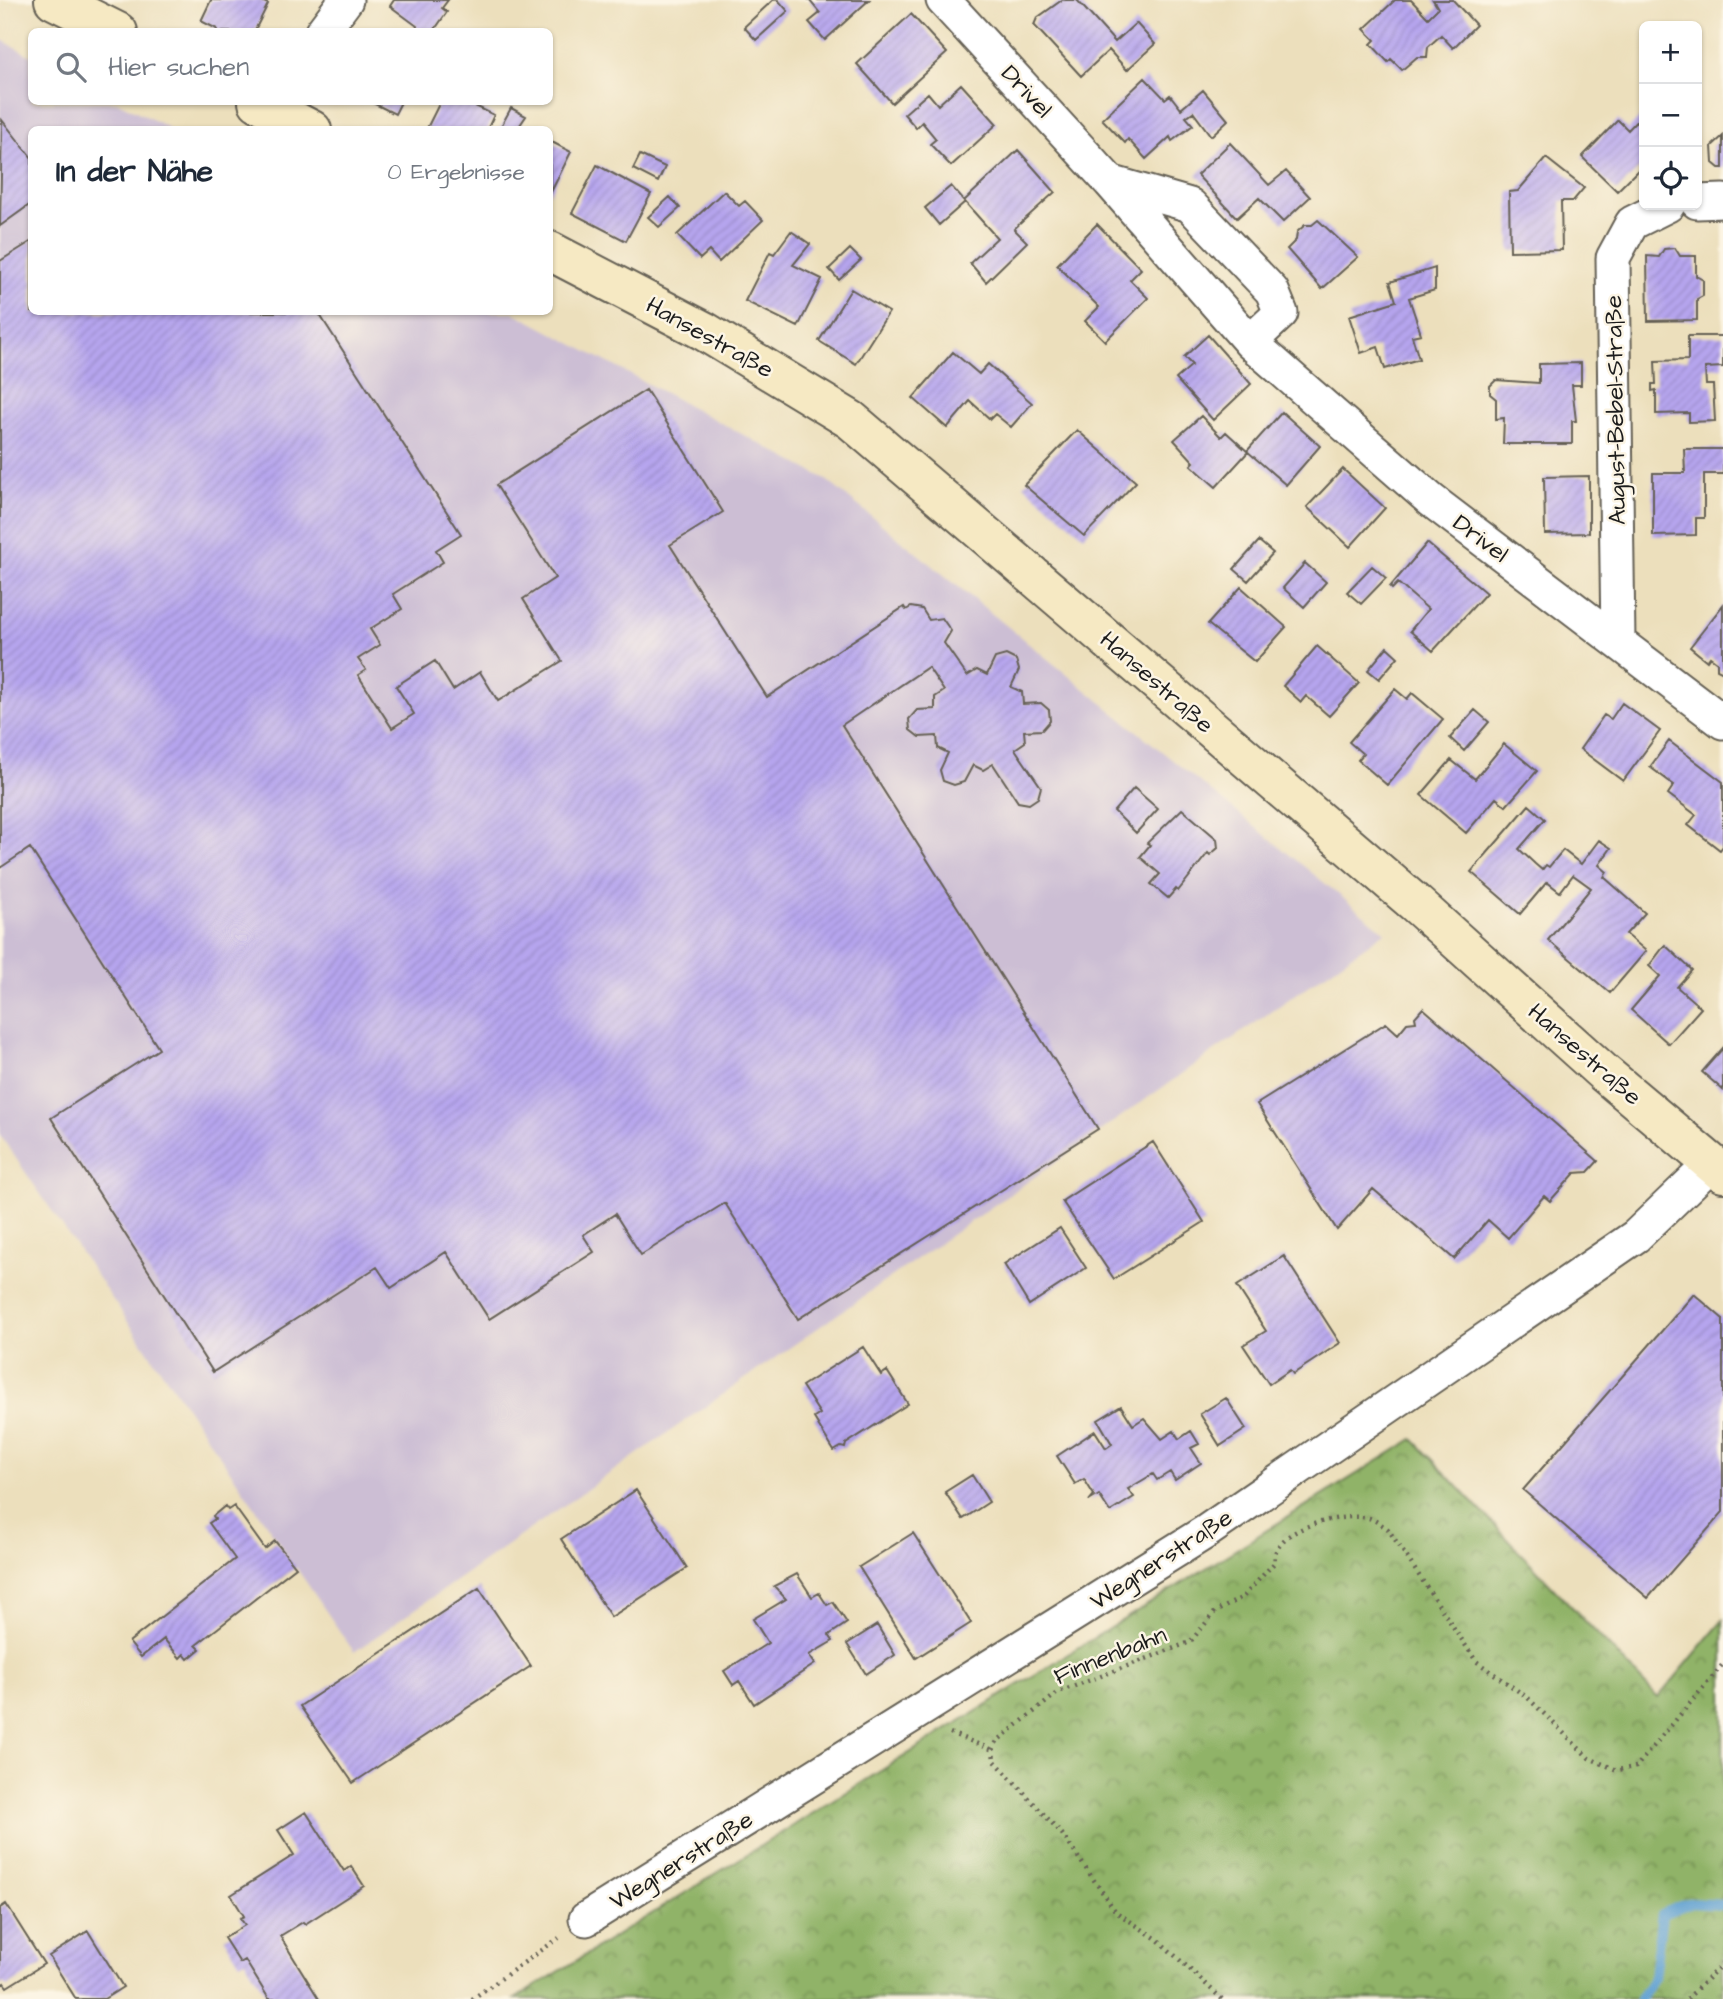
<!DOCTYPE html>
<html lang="de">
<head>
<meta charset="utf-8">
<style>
	:root { --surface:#fff; --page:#f6f6f7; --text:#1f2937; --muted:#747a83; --line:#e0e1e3 }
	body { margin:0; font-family:"Architects Daughter",sans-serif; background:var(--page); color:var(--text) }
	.controls { position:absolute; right:21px; top:21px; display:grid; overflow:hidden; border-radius:10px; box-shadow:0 2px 5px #0004 }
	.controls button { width:63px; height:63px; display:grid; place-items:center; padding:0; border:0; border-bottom:2px solid var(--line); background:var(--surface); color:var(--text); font:35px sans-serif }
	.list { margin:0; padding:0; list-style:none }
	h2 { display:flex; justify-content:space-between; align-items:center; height:91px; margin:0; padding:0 28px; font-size:30px }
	h2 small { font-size:23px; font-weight:400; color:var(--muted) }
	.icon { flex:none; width:38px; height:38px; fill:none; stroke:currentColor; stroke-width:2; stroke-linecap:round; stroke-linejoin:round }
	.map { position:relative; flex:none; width:1723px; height:1999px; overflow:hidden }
	.search { position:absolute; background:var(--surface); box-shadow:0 2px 5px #0004; left:28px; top:28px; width:525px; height:77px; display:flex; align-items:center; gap:18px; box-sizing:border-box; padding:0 24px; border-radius:10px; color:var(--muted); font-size:26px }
	.panel { position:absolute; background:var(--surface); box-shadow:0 2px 5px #0004; left:28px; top:126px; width:525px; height:189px; border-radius:10px }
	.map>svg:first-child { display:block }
	.industrial { fill:#ccbed4 }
	.forest { fill:url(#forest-crowns); stroke:#566842; stroke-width:2 }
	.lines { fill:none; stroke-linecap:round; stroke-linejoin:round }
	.stream { stroke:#5ea0d1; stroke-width:10 }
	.building { fill:url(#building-hatch) }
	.street-casing { stroke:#656054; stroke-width:37 }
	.secondary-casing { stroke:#656054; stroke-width:42 }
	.path { stroke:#656054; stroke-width:4.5; stroke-dasharray:2 5; stroke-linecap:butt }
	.street { stroke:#fff; stroke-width:33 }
	.secondary { stroke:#f6e9c3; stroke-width:38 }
	.labels { text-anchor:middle; stroke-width:5; stroke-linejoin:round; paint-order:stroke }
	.street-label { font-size:24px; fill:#1c1c1c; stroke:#fcf5e5 }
</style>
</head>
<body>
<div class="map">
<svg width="1723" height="1999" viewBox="0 0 1723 1999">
	<defs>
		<pattern id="forest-crowns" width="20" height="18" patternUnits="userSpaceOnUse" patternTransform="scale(1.75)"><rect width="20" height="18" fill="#90b367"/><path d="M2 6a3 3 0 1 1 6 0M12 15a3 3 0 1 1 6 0" fill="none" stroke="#759154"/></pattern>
		<pattern id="building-hatch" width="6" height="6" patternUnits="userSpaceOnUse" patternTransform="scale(1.75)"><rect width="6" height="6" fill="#b6a5ee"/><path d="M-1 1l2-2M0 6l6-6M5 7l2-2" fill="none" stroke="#9c8dcc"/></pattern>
	</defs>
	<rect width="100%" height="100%" fill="#fcf5e5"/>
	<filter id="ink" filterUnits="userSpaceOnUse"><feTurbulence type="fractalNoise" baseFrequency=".0143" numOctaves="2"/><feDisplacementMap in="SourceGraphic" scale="14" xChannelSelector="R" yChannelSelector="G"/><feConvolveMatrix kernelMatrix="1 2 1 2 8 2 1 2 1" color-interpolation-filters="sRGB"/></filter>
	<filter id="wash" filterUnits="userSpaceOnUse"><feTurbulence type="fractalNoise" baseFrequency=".00686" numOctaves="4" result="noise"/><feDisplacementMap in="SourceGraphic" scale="28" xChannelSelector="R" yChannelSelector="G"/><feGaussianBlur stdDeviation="1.57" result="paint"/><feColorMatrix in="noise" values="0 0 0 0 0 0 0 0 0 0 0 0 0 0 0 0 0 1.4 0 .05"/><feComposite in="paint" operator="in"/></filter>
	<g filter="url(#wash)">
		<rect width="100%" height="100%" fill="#ecdfbc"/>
		<!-- industrial -->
		<path class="industrial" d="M0,39L31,56L32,102H118L171,129L32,130V312H513L824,478L1385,932L354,1652L0,1135Z"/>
		<!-- forest -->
		<path class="forest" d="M1413,1439L1658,1698L1723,1620V1999H515Z"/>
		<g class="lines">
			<!-- stream -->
			<path class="stream" d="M1640,1999L1654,1977L1662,1914L1689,1903L1723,1905"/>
		</g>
		<g id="blocks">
			<!-- building -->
			<path class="building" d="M211,0H260L268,4L254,32H216L217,29L201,21Z
				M394,0H448L442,8L447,12L433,32H415L417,26L390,6Z
				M773,0H778L788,11L756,40L744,27Z
				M809,0H869L825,40L809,22L820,13Z
				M1062,0H1077L1115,42L1136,23L1155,44L1127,70L1109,50L1081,76L1034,25L1037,18Z
				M1395,0H1411L1428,18L1438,8L1433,0H1453L1476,25L1453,48L1441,35L1428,47L1427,57H1417L1402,70L1391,59L1388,62L1371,44L1375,40L1364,29Z
				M911,14L947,53L892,103L857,64Z
				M1145,78L1165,99L1170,95L1181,109L1203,90L1228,120L1211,136L1193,112L1186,117L1193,125L1172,141L1170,137L1146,159L1128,139L1125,143L1102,119Z
				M961,84L997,124L951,166L930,144L936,139L922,122L916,128L904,114L928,93L938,105Z
				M371,102H401L395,114Z
				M440,102H467L494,115L487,130H426Z
				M511,108L526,116L520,125L528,130H499Z
				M1644,113V164L1617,191L1582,157L1618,120L1628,130Z
				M2,120L32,158V203L0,226Z
				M1723,136V168H1719L1713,163L1712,146Z
				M550,141L571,152L550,194Z
				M1230,143L1269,185L1286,171L1310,197L1283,222L1259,198L1237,218L1197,175Z
				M1018,150L1055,192L1014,229L1027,242L986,282L970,263L997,238L965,202L939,225L925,208L951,186L964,201Z
				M640,155L665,167L658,182L633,169Z
				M1546,158L1584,188L1573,201H1561L1562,250L1510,251L1509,192L1518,191Z
				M597,165L651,194L626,241L572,213Z
				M724,191L739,206L745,201L763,220L719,262L709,251L700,259L677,235Z
				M670,197L680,208L659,227L648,217Z
				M1318,220L1358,257L1322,289L1287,249L1296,240L1297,232L1305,225H1312Z
				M1097,224L1141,269L1130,280L1148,298L1105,341L1085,321L1099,307L1057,265Z
				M791,231L810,244L793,265L822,279L798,327L745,301L770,252L774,254Z
				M32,241V312H318L461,534L436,550L443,562L393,594L402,609L370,629L380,645L358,659L366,670L358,675L392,728L414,714L396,686L435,661L453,690L480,672L498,701L562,661L523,599L555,578L496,485L646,390L723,512L670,545L767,697L904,607L906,610L911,607L922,609L929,620L942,618L951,631L944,643L967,676L977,670L987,675L995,658L1006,655L1016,660L1019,670L1011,687L1022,692L1023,704L1041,703L1049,710L1050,721L1042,730L1024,731L1025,742L1015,749L1041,787L1038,798L1029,804L1018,802L993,764L983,770L973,765L964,782L954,785L943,781L940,770L948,753L938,748L937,736L919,737L910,730L909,719L917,710L935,709V697L944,691L928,667L842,725L1098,1129L798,1319L725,1203L641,1255L615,1214L583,1235L594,1252L489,1319L446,1252L391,1288L377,1267L213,1372L51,1118L159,1049L30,848L0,868V261Z
				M1675,248L1680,256H1696V276L1703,280V296L1697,299V320L1648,321L1647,256L1659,257L1664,249Z
				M850,249L861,260L839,280L829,269Z
				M1435,268V290L1409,298L1421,334L1412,336L1419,359L1385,369L1378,347L1361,353L1349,316L1396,301L1390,282Z
				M851,289L889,312L856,364L819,341Z
				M1208,335L1251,384L1213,420L1176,379L1192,365L1184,357Z
				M1688,336H1723V367L1705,368L1706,385H1713L1715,421L1689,422V413L1656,414V390L1652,391V384H1656L1655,361L1688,360Z
				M953,352L979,374L988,364L1032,403L1011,427L995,414L990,419L970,401L947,428L913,398Z
				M1581,363V385H1572L1576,421H1572V444H1503L1504,418L1496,419V399L1490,394V386L1496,380L1539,383V364Z
				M1282,412L1320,446L1286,485L1247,451Z
				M1201,416L1221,437L1226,432L1248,452L1216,487L1191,465L1194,462L1174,440Z
				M1077,430L1136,482L1084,536L1024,485Z
				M1684,449H1723V474H1704V518H1696V535L1653,536V473H1685Z
				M1343,469L1385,508L1350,547L1307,507Z
				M1589,476V533L1545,534L1544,477Z
				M1259,541L1273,553L1248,581L1234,569Z
				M1427,543L1486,593L1433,651L1410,631L1428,609L1398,583L1392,589L1390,587Z
				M1305,563L1326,582L1304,607L1283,588Z
				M1372,566L1386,578L1361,604L1347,592Z
				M1241,587L1286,627L1255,662L1208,624Z
				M1723,605V672L1717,669V662L1710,657L1707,661L1690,647Z
				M1317,646L1359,683L1329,716L1306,696L1301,702L1283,686Z
				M1387,647L1398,657L1379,679L1368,670Z
				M1395,689L1407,699L1412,693L1443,719L1387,785L1358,760L1363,754L1349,742Z
				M1622,703L1660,731L1623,781L1580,749L1604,715L1611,719Z
				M1475,710L1489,722L1464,751L1450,738Z
				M1669,741L1723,782V846L1720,850L1688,825L1696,815L1668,794L1674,785L1650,767Z
				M1504,744L1537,771L1506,806L1496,798L1466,833L1421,795L1451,760L1475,779Z
				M1134,788L1158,809L1136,833L1114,811Z
				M1529,805L1545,819L1519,849L1535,864L1542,870L1546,865L1549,867L1563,850L1581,864L1599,840L1611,848L1599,865L1607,872L1604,877L1645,913L1626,934L1646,951L1610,993L1548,940L1591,888L1573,875L1560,892L1547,882L1520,914L1471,872Z
				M1182,809L1217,839L1218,848L1210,855L1208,853L1178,891L1176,889L1168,898L1151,884L1160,874L1140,857L1150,845L1147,843Z
				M1665,945L1692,970L1677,987L1701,1008L1669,1044L1631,1010L1660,976L1649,966Z
				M1423,1008L1598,1161L1588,1172L1575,1173L1550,1201L1544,1196L1508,1238L1488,1220L1454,1259L1373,1189L1337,1230L1257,1104L1386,1023L1398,1034L1407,1023L1416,1022L1415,1017Z
				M1723,1048V1090L1702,1072Z
				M1153,1142L1204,1222L1114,1279L1062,1201Z
				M1060,1228L1086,1268L1029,1305L1004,1264Z
				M1284,1256L1340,1343L1293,1374L1290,1370L1269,1384L1243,1345L1266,1331L1237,1286Z
				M1694,1294L1723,1319V1512L1648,1598L1523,1490Z
				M863,1347L881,1375L887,1371L908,1404L846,1444L845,1448L841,1447L834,1451L814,1418L820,1414L802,1386Z
				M1226,1398L1246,1429L1220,1446L1200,1414Z
				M1121,1406L1133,1425L1144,1418L1162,1439L1174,1431L1179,1439L1191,1431L1199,1444L1191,1448L1201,1463L1175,1480L1170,1472L1157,1480L1153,1474L1128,1489L1134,1497L1110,1512L1099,1495L1089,1501L1094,1495L1084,1479L1075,1484L1057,1456L1095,1431L1106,1448L1112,1444L1098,1420Z
				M972,1475L989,1502L963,1519L945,1492Z
				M636,1490L687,1568L611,1617L561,1539Z
				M225,1506L228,1510L234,1506L265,1549L275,1541L296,1567L196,1645L200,1649L188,1659L184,1654L180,1658L164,1639L141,1657L129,1642L235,1559L209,1523L215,1519L213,1516Z
				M913,1533L971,1623L916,1658L859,1567Z
				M797,1574L812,1597L819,1593L827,1605L833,1602L847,1623L829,1635L833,1641L809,1655L815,1664L754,1704L739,1681L733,1685L724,1671L768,1643L753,1619L786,1599L774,1586Z
				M479,1588L531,1666L353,1783L300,1706Z
				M877,1625L895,1655L866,1674L847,1644Z
				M306,1812L344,1871L351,1866L364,1886L305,1924L303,1922L280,1936L319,1999H269L245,1960L240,1963L224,1938L245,1925L240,1918L244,1916L231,1895L294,1855L278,1830Z
				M6,1904L44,1964L7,1987L4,1983L0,1986V1908Z
				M88,1931L123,1987L104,1999H76L49,1956Z"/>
		</g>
	</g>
	<g filter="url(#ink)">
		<use href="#blocks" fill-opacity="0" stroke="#656054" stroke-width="2"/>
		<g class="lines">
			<!-- street casing -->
			<g class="street-casing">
				<path id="street" d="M943,0L1110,182L1250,342L1431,500L1723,722
					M322,32L346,0
					M1110,182L1190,205L1272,291L1281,313L1250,342
					M1697,202L1723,201
					M1618,642L1613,258L1632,223L1668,205
					M586,1919L1204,1533L1636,1236L1712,1163"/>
			</g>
			<!-- secondary casing -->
			<g class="secondary-casing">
				<path id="secondary" d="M54,0L118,32
					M258,102L312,130
					M550,251L704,331L851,420L1415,903L1604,1073L1723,1173"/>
			</g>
			<!-- path -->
			<path class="path" d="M950,1733L993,1750
				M472,1999L559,1938
				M1222,1999L1157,1939L1116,1912L1062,1834L994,1760L993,1750L997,1741L1059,1692L1190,1642L1215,1612L1243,1597L1275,1562C1269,1529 1343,1512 1369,1518C1375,1520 1382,1525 1388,1529L1476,1661L1528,1698L1589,1758L1617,1770L1636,1767L1723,1664
				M1687,1999L1723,1963"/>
			<!-- street -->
			<use href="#street" class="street"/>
			<!-- secondary -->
			<use href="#secondary" class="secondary"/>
		</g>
	</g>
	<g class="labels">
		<!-- street labels -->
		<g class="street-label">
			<text transform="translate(1027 91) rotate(47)" y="8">Drivel</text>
			<text transform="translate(710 337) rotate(29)" y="8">Hansestraße</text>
			<text transform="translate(1615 410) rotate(-91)" y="8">August-Bebel-Straße</text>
			<text transform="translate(1481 538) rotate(37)" y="8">Drivel</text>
			<text transform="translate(1157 682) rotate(41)" y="8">Hansestraße</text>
			<text transform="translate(1585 1054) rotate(41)" y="8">Hansestraße</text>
			<text transform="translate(1161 1559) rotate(-33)" y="8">Wegnerstraße</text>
			<text transform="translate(1110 1655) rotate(-22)" y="8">Finnenbahn</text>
			<text transform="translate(681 1860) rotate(-32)" y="8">Wegnerstraße</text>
		</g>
	</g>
</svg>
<div class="controls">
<button>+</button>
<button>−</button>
<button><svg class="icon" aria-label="locate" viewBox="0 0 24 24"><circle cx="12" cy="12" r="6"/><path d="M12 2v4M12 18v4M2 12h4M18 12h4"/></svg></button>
</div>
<div class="search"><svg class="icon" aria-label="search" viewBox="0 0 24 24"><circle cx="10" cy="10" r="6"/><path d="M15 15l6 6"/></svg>Hier suchen</div>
<section class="panel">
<h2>In der Nähe<small>0 Ergebnisse</small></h2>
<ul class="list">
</ul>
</section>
</div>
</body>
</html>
